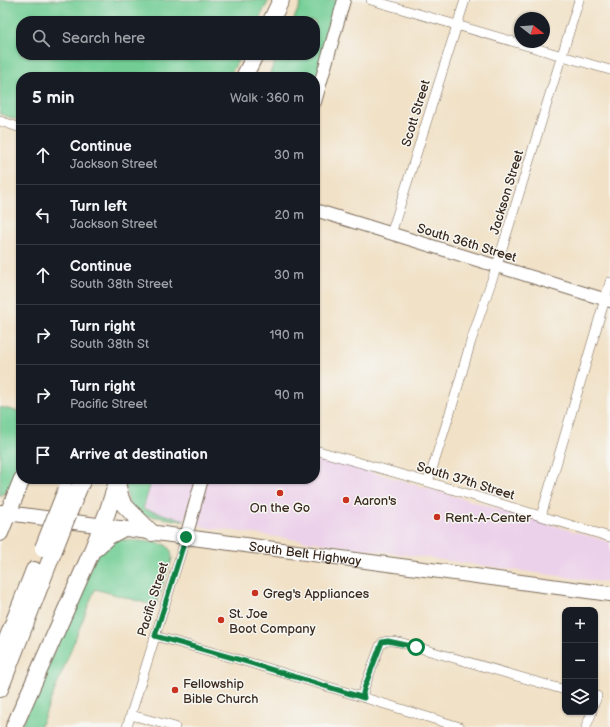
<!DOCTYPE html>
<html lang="en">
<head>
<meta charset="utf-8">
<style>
	:root { --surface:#171b24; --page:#20242c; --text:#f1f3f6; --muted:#9ea1a6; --line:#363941 }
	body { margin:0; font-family:"Balsamiq Sans",sans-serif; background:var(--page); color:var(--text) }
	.controls { position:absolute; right:12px; bottom:12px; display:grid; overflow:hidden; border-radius:8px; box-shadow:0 1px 3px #0004 }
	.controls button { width:36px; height:36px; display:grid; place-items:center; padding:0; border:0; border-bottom:1px solid var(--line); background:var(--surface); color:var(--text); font:20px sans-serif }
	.compass { position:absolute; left:514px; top:12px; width:36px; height:36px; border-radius:50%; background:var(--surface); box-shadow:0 1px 3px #0004; rotate:107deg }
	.stop { position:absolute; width:12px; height:12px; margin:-9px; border:3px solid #0b8043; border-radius:50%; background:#fff }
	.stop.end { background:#0b8043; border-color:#fff; box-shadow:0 1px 4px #0008 }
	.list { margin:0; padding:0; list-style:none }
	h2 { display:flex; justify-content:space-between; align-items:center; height:52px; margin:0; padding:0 16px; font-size:17px }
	h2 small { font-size:13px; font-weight:400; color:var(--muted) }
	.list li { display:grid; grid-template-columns:26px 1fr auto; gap:12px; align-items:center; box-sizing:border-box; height:60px; padding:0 16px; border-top:1px solid var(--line) }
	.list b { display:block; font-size:15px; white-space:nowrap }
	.list p { margin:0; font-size:13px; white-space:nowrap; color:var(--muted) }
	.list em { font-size:13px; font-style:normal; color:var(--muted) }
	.icon { flex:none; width:22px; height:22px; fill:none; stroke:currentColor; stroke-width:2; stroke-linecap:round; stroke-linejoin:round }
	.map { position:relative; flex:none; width:610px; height:727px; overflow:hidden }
	.search { position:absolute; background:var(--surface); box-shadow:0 1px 3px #0004; left:16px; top:16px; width:304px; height:44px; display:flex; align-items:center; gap:10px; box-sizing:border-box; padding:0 14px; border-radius:16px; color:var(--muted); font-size:15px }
	.panel { position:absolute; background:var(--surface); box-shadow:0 1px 3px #0004; left:16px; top:72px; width:304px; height:412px; border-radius:16px }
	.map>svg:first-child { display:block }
	.built { fill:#ecd1ea }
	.green { fill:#72cd94; stroke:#567c59 }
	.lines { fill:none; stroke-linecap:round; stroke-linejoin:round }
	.street-casing { stroke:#7b6a59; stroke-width:10 }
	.secondary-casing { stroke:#7b6a59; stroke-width:14 }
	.primary-casing { stroke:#7b6a59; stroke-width:16 }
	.highway-casing { stroke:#7b6a59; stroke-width:18 }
	.street { stroke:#fff; stroke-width:9 }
	.secondary { stroke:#fff; stroke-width:12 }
	.primary { stroke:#fff; stroke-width:14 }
	.highway { stroke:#fff; stroke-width:16 }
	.highway-bridge-casing { stroke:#7b6a59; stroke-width:18; stroke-linecap:butt }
	.highway-bridge { stroke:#fff; stroke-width:16 }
	.route { stroke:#0b8043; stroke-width:5 }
	.poi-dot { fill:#c8321e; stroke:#f6f6f2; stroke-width:1.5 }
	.labels { text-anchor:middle; stroke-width:3; stroke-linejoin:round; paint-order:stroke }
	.street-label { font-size:13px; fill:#3b2a1e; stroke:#f6f6f2 }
	.poi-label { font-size:13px; fill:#3b2a1e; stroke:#f6f6f2; text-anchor:start }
</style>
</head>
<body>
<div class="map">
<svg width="610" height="727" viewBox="0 0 610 727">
	<rect width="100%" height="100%" fill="#f6f6f2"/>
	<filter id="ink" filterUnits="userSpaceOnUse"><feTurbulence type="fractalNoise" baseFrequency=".025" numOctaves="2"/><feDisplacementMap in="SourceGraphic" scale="8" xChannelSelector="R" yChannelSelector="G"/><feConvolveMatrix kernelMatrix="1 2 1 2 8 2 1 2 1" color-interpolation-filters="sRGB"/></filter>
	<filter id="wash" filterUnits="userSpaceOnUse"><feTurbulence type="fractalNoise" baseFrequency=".012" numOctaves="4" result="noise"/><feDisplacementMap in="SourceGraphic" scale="16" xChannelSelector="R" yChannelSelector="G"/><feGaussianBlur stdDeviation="0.9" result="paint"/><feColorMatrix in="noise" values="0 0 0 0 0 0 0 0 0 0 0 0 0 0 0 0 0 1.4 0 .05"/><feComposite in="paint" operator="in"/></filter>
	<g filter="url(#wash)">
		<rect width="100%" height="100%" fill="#f1e1c6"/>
		<!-- built -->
		<path class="built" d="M315,455L610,542V583L205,527L200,525L195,522L206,479H315Z
			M152,479H197L185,520L143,509Z"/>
		<!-- green -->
		<path class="green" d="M0,0H269L258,21H21V55H241L229,77H21V121L0,114Z
			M302,0H341L315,87V77H268L278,55H315V21H293Z
			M0,407L20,412H21V470C15,483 11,488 0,496Z
			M123,479H152L143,509L185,520L183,521L143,515L130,507Z
			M113,539L153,542L166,545L171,551L172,559L156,606L95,589L40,727H21L97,553Z"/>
	</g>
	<g filter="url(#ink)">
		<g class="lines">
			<!-- street casing -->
			<g class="street-casing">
				<path id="street" d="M371,0L610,70
					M0,121L21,128
					M391,234L465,0
					M315,450L428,482L610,537
					M428,482L454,400L471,341L497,265L579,0
					M541,516L610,282
					M155,636L244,661L460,727
					M595,696H597L595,702
					M364,698L363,693L365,686L380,646L383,642C394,639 405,644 416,647L565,690
					M131,715L175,727
					M127,727L186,537
					M586,727L592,712"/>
			</g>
			<!-- secondary casing -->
			<g class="secondary-casing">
				<path id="secondary" d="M315,102L344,0
					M315,210L610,301
					M186,537L202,479"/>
			</g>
			<!-- primary casing -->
			<g class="primary-casing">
				<g id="primary">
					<path id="s1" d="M0,512L610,594"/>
				</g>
			</g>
			<!-- highway casing -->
			<g class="highway-casing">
				<path id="highway" d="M271,21L281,0
					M244,77L255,55
					M117,483L121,499L124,505L152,533
					M78,490L83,479
					M0,533L22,479
					M95,549L109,536L122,529
					M0,657L34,570
					M0,689L54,550
					M14,727L91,553L107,513L118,479"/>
			</g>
			<!-- street -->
			<use href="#street" class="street"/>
			<!-- secondary -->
			<use href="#secondary" class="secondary"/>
			<!-- primary -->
			<use href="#primary" class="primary"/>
			<!-- highway -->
			<use href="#highway" class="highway"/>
			<!-- highway-bridge casing -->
			<g class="highway-bridge-casing">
				<path id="highway-bridge" d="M43,548L66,490
					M54,550L78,490"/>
			</g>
			<!-- highway-bridge -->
			<use href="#highway-bridge" class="highway-bridge"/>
		</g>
	</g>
	<g class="lines" filter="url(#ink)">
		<!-- route -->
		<path class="route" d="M186,537L155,636L244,661L364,698L363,693L365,686L382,642L388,641L416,647"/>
	</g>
	<!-- markers -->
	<g class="poi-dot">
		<circle cx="280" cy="493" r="4"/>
		<circle cx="346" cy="500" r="4"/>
		<circle cx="437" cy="517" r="4"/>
		<circle cx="255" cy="593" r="4"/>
		<circle cx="221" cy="620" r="4"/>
		<circle cx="175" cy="690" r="4"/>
	</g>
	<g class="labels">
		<!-- street labels -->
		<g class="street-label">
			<text transform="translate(415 113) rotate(-73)" y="5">Scott Street</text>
			<text transform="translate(506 192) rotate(-73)" y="5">Jackson Street</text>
			<text transform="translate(467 242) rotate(17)" y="5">South 36th Street</text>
			<text transform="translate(466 480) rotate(17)" y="5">South 37th Street</text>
			<text dy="5" stroke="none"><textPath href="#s1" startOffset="308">South Belt Highway</textPath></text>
			<text transform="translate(152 599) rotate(-73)" y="5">Pacific Street</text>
		</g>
		<!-- poi labels -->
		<g class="poi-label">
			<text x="354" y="505">Aaron's</text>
			<text x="280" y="512" text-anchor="middle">On the Go</text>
			<text x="445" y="522">Rent-A-Center</text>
			<text x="263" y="598">Greg's Appliances</text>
			<text x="229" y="618">St. Joe<tspan x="229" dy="15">Boot Company</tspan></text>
			<text x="183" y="688">Fellowship<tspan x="183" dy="15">Bible Church</tspan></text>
		</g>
	</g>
</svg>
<div class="controls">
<button>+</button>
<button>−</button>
<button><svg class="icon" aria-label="layers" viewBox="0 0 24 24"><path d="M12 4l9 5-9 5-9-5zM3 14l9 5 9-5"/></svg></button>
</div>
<svg class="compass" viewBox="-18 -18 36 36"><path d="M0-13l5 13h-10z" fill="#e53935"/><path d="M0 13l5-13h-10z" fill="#9ea1a6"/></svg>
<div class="stop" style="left:416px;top:647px"></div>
<div class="stop end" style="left:186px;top:537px"></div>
<div class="search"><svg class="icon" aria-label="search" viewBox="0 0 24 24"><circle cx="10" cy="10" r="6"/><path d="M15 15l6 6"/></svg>Search here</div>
<section class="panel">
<h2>5 min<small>Walk · 360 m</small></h2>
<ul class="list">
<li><svg class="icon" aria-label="ahead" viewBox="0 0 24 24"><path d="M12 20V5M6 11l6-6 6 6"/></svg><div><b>Continue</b><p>Jackson Street</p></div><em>30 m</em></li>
<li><svg class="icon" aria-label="left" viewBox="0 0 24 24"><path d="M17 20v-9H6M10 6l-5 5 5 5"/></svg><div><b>Turn left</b><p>Jackson Street</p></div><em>20 m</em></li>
<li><svg class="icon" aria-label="ahead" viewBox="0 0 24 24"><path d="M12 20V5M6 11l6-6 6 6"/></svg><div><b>Continue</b><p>South 38th Street</p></div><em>30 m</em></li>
<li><svg class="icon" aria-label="right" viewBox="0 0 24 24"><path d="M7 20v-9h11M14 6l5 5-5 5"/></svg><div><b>Turn right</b><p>South 38th St</p></div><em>190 m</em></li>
<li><svg class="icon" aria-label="right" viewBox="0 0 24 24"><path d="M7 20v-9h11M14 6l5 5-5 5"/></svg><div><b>Turn right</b><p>Pacific Street</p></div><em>90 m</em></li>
<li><svg class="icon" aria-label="arrive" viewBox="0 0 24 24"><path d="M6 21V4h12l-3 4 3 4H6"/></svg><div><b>Arrive at destination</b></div></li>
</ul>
</section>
</div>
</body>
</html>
